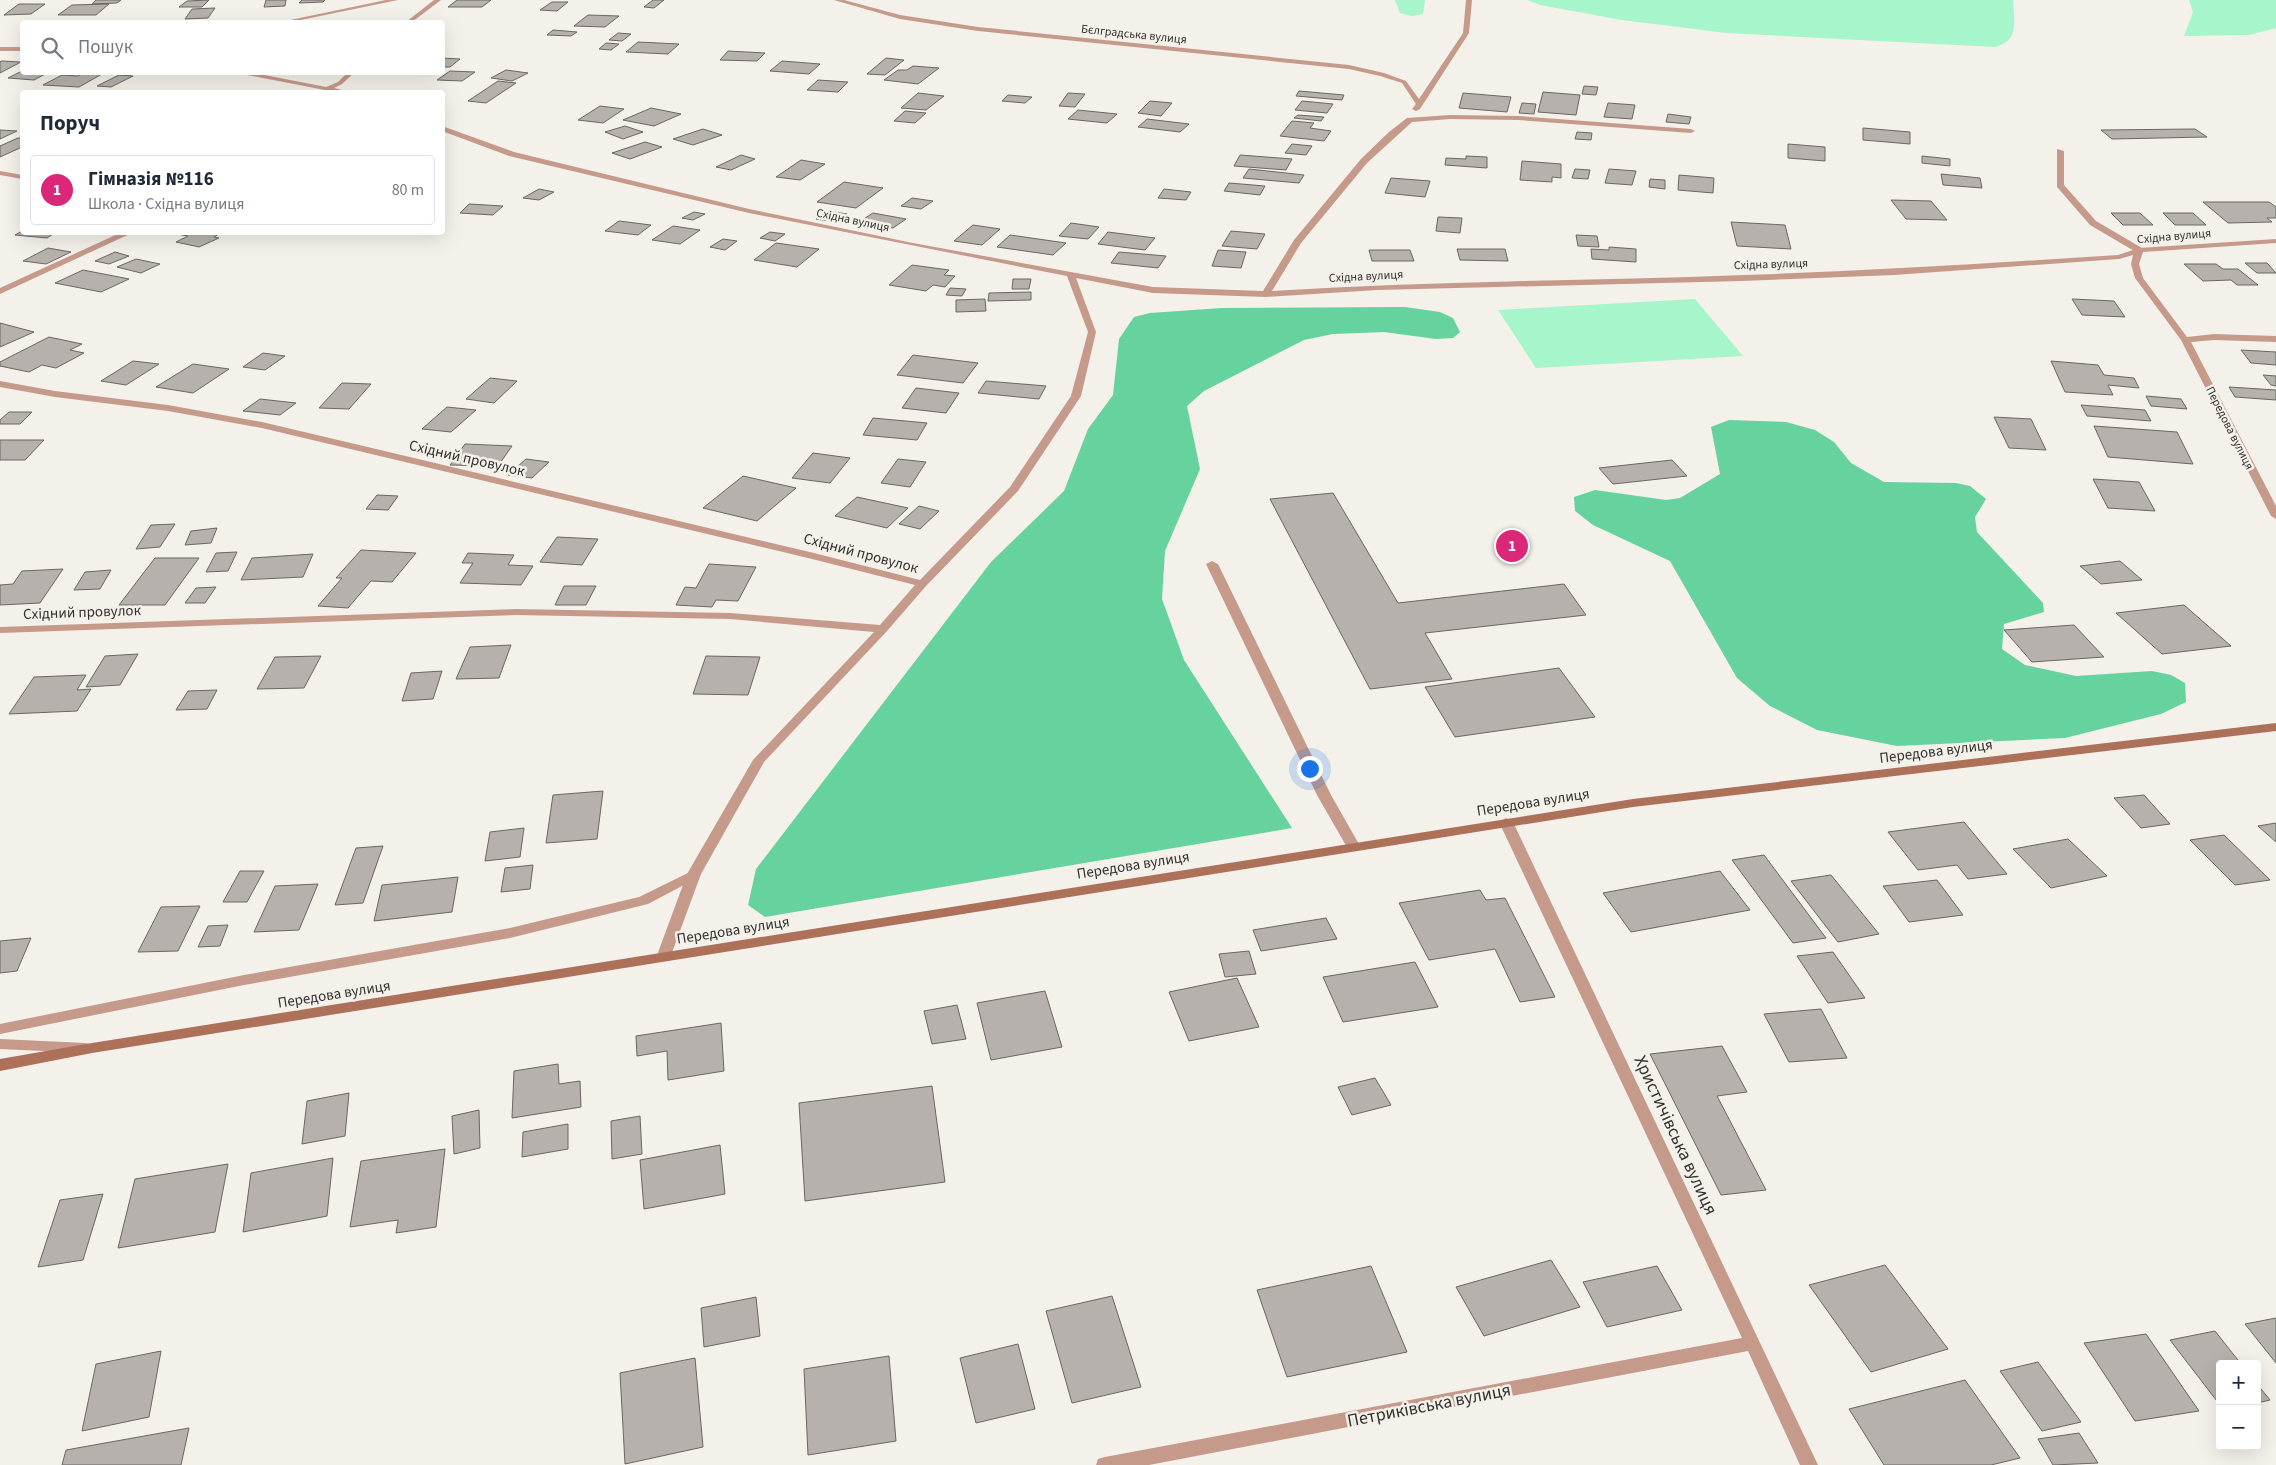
<!DOCTYPE html>
<html lang="uk">
<head>
<meta charset="utf-8">
<style>
	:root { --surface:#fff; --page:#f6f6f7; --text:#1f2937; --muted:#747a83; --line:#e0e1e3; --accent:#db2777 }
	body { margin:0; font-family:"Source Sans 3",sans-serif; background:var(--page); color:var(--text) }
	.controls { position:absolute; right:15px; bottom:15px; display:grid; overflow:hidden; border-radius:5px; box-shadow:0 5px 20px #0002 }
	.controls button { width:45px; height:45px; display:grid; place-items:center; padding:0; border:0; border-bottom:1px solid var(--line); background:var(--surface); color:var(--text); font:25px sans-serif }
	.you { position:absolute; left:1309px; top:768px; width:18px; height:18px; margin:-12px; border:4px solid #fff; border-radius:50%; background:#1a73e8; box-shadow:0 0 0 8px #1a73e833 }
	.badge { display:grid; place-items:center; width:32px; height:32px; border-radius:50%; background:var(--accent); color:#fff; font-size:16px; font-weight:700 }
	.pin { position:absolute; translate:-50% -50%; border:2px solid #fff; box-shadow:0 1px 5px #0006 }
	.list { margin:0; padding:0; list-style:none }
	h2 { display:flex; justify-content:space-between; align-items:center; height:65px; margin:0; padding:0 20px; font-size:21px }
	h2 small { font-size:16px; font-weight:400; color:var(--muted) }
	.list li { display:grid; grid-template-columns:32px 1fr auto; gap:15px; align-items:center; box-sizing:border-box; height:70px; margin:0 10px 10px; padding:0 10px; border:1px solid var(--line); border-radius:5px }
	.list b { display:block; font-size:19px; white-space:nowrap }
	.list p { margin:0; font-size:16px; white-space:nowrap; color:var(--muted) }
	.list em { font-size:16px; font-style:normal; color:var(--muted) }
	.icon { flex:none; width:28px; height:28px; fill:none; stroke:currentColor; stroke-width:2; stroke-linecap:round; stroke-linejoin:round }
	.map { position:relative; flex:none; width:2276px; height:1465px; overflow:hidden }
	.search { position:absolute; background:var(--surface); box-shadow:0 5px 20px #0002; left:20px; top:20px; width:425px; height:55px; display:flex; align-items:center; gap:12px; box-sizing:border-box; padding:0 18px; border-radius:5px; color:var(--muted); font-size:19px }
	.panel { position:absolute; background:var(--surface); box-shadow:0 5px 20px #0002; left:20px; top:90px; width:425px; height:145px; border-radius:5px }
	.map>svg:first-child { display:block }
	.green { fill:#a6f5cb }
	.forest { fill:#66d29e }
	.building { fill:#b6b1ac; stroke:#6b6662 }
	.lines { fill:none; stroke-linecap:round; stroke-linejoin:round }
	.lane { fill:#c59a8a; fill-rule:evenodd }
	.street { fill:#c59a8a; fill-rule:evenodd }
	.secondary { fill:#ad7058; fill-rule:evenodd }
	.labels { text-anchor:middle; stroke-width:5; stroke-linejoin:round; paint-order:stroke }
	.far-street-label { font-size:12px; fill:#32312f; stroke:#f4f0ea }
	.street-label { font-size:15px; fill:#32312f; stroke:#f4f0ea }
	.near-street-label { font-size:18px; fill:#32312f; stroke:#f4f0ea }
</style>
</head>
<body>
<div class="map">
<svg width="2276" height="1465" viewBox="0 0 2276 1465">
	<rect width="100%" height="100%" fill="#f4f0ea"/>
	<!-- green -->
	<path class="green" d="M1395,0H1425L1423,14L1412,16L1400,13Z
		M1527,0H2013C2014,21 2020,40 1995,47L1727,33L1622,20L1540,5Z
		M2189,0H2276V28L2249,35L2184,36L2193,12Z
		M1695,299L1743,356L1536,368L1498,310Z"/>
	<!-- forest -->
	<path class="forest" d="M1405,307L1440,312L1453,318L1460,332L1453,338L1436,339L1384,332L1333,334L1304,340L1204,391L1187,406L1200,469L1165,551L1162,599L1184,660L1292,828L765,917L748,905L756,869L991,562L1064,491L1088,429L1113,395L1119,339L1134,317L1150,313L1222,308Z
		M1729,420L1786,422L1815,430L1834,442L1851,463L1884,482L1956,483L1970,486L1986,499L1975,517L1977,532L2043,603L2044,612L2004,624L2002,649L2025,665L2076,676L2152,671L2171,675L2185,683L2186,702L2161,714L2065,738L1897,746L1817,730L1770,706L1737,678L1670,561L1593,525L1575,511L1574,497L1595,490L1666,500L1680,498L1720,474L1711,427Z"/>
	<!-- building -->
	<path class="building" d="M96,0H121L117,3L92,4Z
		M209,0L202,7H179L187,1Z
		M266,0H286L285,6L264,7Z
		M302,0H325L323,2L299,3Z
		M457,0H491L482,7H448Z
		M653,0H664L654,8L644,7Z
		M552,2H568L557,11L540,10Z
		M19,4H45L31,14L4,15Z
		M109,4L96,15H58L72,5Z
		M215,8L208,18L185,19L192,9Z
		M588,15L619,16L605,27L574,26Z
		M553,30L577,32L571,36L547,35Z
		M618,33L631,34L622,41L609,40Z
		M638,42L679,44L668,54L626,52Z
		M606,43L619,44L611,50L599,49Z
		M728,51L765,53L757,61L720,60Z
		M442,58L460,59L450,67H442Z
		M886,58L904,60L885,75L867,74Z
		M782,61L820,64L809,74L770,71Z
		M0,62L1,61L21,62L0,73Z
		M913,66L939,68L918,84L884,80L898,70H907Z
		M506,70L528,73L512,81L491,78Z
		M22,71V72H49L34,80L8,78Z
		M450,71L475,72L462,81L437,80Z
		M83,73L102,74L79,87L43,85L62,75L78,76Z
		M119,75L133,76L111,87L97,86Z
		M818,80L848,82L838,92L807,90Z
		M498,81L516,83L486,103L468,101Z
		M1584,86L1598,87L1596,95L1582,94Z
		M1299,91L1344,95L1342,100L1296,96Z
		M1543,92L1580,95L1576,115L1538,112Z
		M918,93L944,96L926,110L901,108Z
		M1068,93L1085,94L1075,107L1059,106Z
		M1463,93L1511,97L1507,112L1459,108Z
		M1008,95L1032,97L1025,103L1002,101Z
		M1150,101L1172,103L1161,116L1138,113Z
		M1302,101L1333,104L1327,113L1295,110Z
		M1522,103L1536,104L1534,114L1519,113Z
		M1608,103L1635,105L1632,119L1604,117Z
		M600,106L624,109L603,123L578,120Z
		M651,108L681,114L654,126L623,120Z
		M1078,110L1117,114L1107,123L1068,119Z
		M905,111L926,113L915,123L894,121Z
		M1668,114L1691,117L1689,124L1666,122Z
		M1298,115L1324,117L1321,121L1294,118Z
		M1147,119L1189,124L1180,132L1138,127Z
		M1292,121L1314,123L1310,128L1331,131L1324,141L1280,136Z
		M625,126L643,132L623,139L605,132Z
		M1863,128L1910,132V144L1863,140Z
		M703,129L722,135L693,145L673,139Z
		M2195,129L2207,137L2112,139L2101,130Z
		M0,130L17,131L0,139Z
		M1577,132L1592,133L1591,140L1575,139Z
		M18,138H22V147L0,157V146Z
		M645,142L662,147L630,159L612,153Z
		M1292,144L1312,146L1306,155L1285,153Z
		M1788,144L1825,147V161L1788,158Z
		M741,155L755,159L731,170L716,167Z
		M1240,155L1292,159L1286,170L1234,166Z
		M1466,156L1487,157V168L1445,165L1446,158L1466,159Z
		M1922,156L1950,159V166L1922,163Z
		M801,160L825,164L800,180L776,177Z
		M1522,161L1561,164V178L1552,177V182L1520,180Z
		M1249,169L1304,175L1299,183L1243,178Z
		M1575,169L1590,170L1588,179L1572,178Z
		M1609,169L1636,171L1632,185L1605,183Z
		M1941,174L1980,178L1982,188L1943,185Z
		M1679,175L1714,178L1713,193L1678,190Z
		M1391,178L1430,181L1425,197L1385,193Z
		M1650,179L1665,180V189L1649,187Z
		M844,182L883,188L856,208L817,202Z
		M1229,183L1265,186L1260,195L1224,191Z
		M539,189L554,192L539,200L523,198Z
		M1164,189L1191,192L1186,200L1158,198Z
		M912,198L933,201L921,209L901,206Z
		M1891,200L1931,201L1947,220L1906,219Z
		M2203,202H2269L2276,207V218H2267L2272,222L2228,223Z
		M469,204L503,206L493,215L460,213Z
		M827,211L847,214L836,222L816,219Z
		M694,212L705,214L693,220L682,218Z
		M873,213L906,219L893,228L859,222Z
		M2111,213H2140L2153,225H2123Z
		M2163,213H2193L2206,225H2175Z
		M1438,217L1462,218L1460,233L1436,231Z
		M619,221L651,225L638,235L605,231Z
		M1731,222L1785,225L1791,249L1737,246Z
		M1071,223L1099,227L1088,239L1059,236Z
		M973,225L1000,229L982,245L954,241Z
		M673,226L700,230L680,244L652,240Z
		M22,231V232H56L47,238L15,235Z
		M1231,231L1265,234L1257,249L1222,246Z
		M222,232L214,237L219,238L199,247L176,242L188,236L171,233Z
		M770,232L785,234L775,241L760,238Z
		M1108,232L1155,238L1145,250L1098,244Z
		M1010,235L1066,243L1053,255L997,247Z
		M1576,235L1597,236L1599,247L1578,246Z
		M723,239L737,241L725,250L710,247Z
		M776,243L819,249L797,267L754,260Z
		M1609,247L1636,249V262L1592,259L1591,249L1609,250Z
		M48,248L71,252L46,264L23,261Z
		M1457,249H1505L1508,261L1460,260Z
		M1218,250L1246,252L1241,268L1212,266Z
		M1369,250H1410L1414,261H1372Z
		M115,252L129,256L109,264L95,261Z
		M1119,252L1166,256L1158,268L1111,263Z
		M136,259L160,264L141,273L117,267Z
		M2245,263H2267L2276,273H2257Z
		M2184,264H2216L2223,269H2238L2258,285H2237L2231,280L2203,281Z
		M912,265L949,270L944,275L955,276L945,287L933,285L926,291L889,285Z
		M83,270L129,279L101,292L55,283Z
		M1013,279H1031L1029,289H1012Z
		M950,288L966,289L962,296L946,295Z
		M1031,292V300L988,301L989,293Z
		M985,299L986,311L956,312V300Z
		M2072,299L2114,301L2125,317L2082,315Z
		M0,323L34,332L0,347Z
		M49,337L82,344L70,350L84,353L56,368L42,365L29,372L0,366V362Z
		M2241,350L2276,352V365L2251,363Z
		M263,353L285,356L265,370L243,367Z
		M913,355L978,363L963,383L897,375Z
		M133,361L159,364L126,385L101,381Z
		M2051,361L2098,365L2104,375L2134,378L2139,388L2108,385L2113,395L2065,392Z
		M193,364L229,369L193,393L156,387Z
		M2263,375L2276,376V386L2271,385Z
		M490,378L517,381L494,403L466,399Z
		M986,381L1046,386L1039,399L978,393Z
		M342,383L371,384L349,409L319,408Z
		M2229,387L2276,390V400L2235,397Z
		M916,388L959,393L946,413L902,408Z
		M2146,396L2181,399L2187,409L2151,406Z
		M260,399L296,403L280,415L243,411Z
		M2081,405L2145,410L2151,421L2087,416Z
		M447,407L476,410L451,432L422,429Z
		M9,412H32L20,424H0V420Z
		M1994,417L2031,419L2046,450L2009,448Z
		M873,418L927,423L917,440L863,435Z
		M2094,426L2177,432L2193,464L2108,457Z
		M0,440H44L25,460H0Z
		M465,444L512,446L498,466L450,465Z
		M813,453L850,458L830,483L792,478Z
		M526,459L549,462L532,478L508,475Z
		M898,459L926,462L910,487L881,483Z
		M1672,460L1687,476L1613,484L1599,468Z
		M743,476L796,488L757,521L703,508Z
		M2093,479L2139,482L2155,511L2108,508Z
		M1333,493L1398,603L1564,584L1586,615L1425,633L1452,679L1370,689L1270,499Z
		M377,495L398,496L388,510L366,509Z
		M857,497L908,508L887,528L835,516Z
		M919,506L939,511L920,529L899,524Z
		M175,524L160,547L136,549L151,525Z
		M217,528L211,543L185,545L191,531Z
		M557,537L598,539L582,565L540,562Z
		M361,550L416,553L392,582L371,581L348,608L318,606L342,578H336Z
		M237,552L228,571L206,572L216,553Z
		M468,553L514,555L508,565L533,566L521,585L460,583L473,563H462Z
		M313,554L303,577L241,580L252,558Z
		M155,558H199L165,605H119Z
		M2120,561L2142,580L2101,584L2080,566Z
		M709,564L756,567L738,601L716,600L712,607L676,605L685,587L696,588Z
		M63,569L40,603L0,605V585L13,584L22,571Z
		M111,570L100,589L74,590L85,572Z
		M564,586H596L586,605H555Z
		M216,587L205,603H185L196,588Z
		M2184,605L2231,646L2162,654L2116,613Z
		M2074,625L2104,657L2032,662L2004,630Z
		M511,645L499,678L456,679L470,647Z
		M138,654L120,685L86,687L105,656Z
		M321,656L304,688L257,689L275,657Z
		M706,656L760,657L748,695L693,694Z
		M1559,668L1595,717L1455,737L1425,687Z
		M442,671L433,699L402,701L411,673Z
		M86,675L77,690L91,689L77,711L9,714L34,677Z
		M217,690L207,709L176,710L188,691Z
		M603,791L597,839L546,843L553,795Z
		M2144,795L2170,824L2141,828L2114,798Z
		M1964,822L2007,874L1968,879L1957,865L1918,870L1888,832Z
		M2276,823V842L2258,826Z
		M524,828L520,857L485,861L490,832Z
		M2224,835L2270,880L2235,885L2190,840Z
		M2068,839L2107,876L2051,888L2013,849Z
		M383,846L363,903L335,905L356,848Z
		M1764,855L1826,938L1793,943L1732,860Z
		M533,865L530,889L501,892L505,868Z
		M240,871H264L247,902H223Z
		M1720,871L1750,910L1631,932L1603,893Z
		M1831,875L1879,934L1838,942L1791,881Z
		M458,877L452,912L374,921L382,885Z
		M1937,880L1963,915L1909,922L1883,886Z
		M318,884L299,930L254,932L275,886Z
		M1480,890L1486,900L1505,898L1555,997L1520,1002L1495,949L1429,960L1399,903Z
		M200,906L178,951L138,952L161,907Z
		M1326,918L1337,939L1261,951L1253,930Z
		M228,925L220,946L198,947L208,926Z
		M31,938L17,971L0,973V941Z
		M1249,951L1256,974L1225,977L1219,954Z
		M1833,952L1865,998L1828,1003L1797,956Z
		M1415,962L1438,1007L1343,1022L1323,977Z
		M1237,978L1259,1027L1189,1041L1169,992Z
		M1045,991L1062,1047L991,1060L977,1003Z
		M957,1005L966,1039L932,1044L924,1011Z
		M1821,1009L1847,1058L1789,1062L1764,1014Z
		M721,1023L724,1071L668,1080L667,1051L637,1056L636,1036Z
		M1722,1046L1747,1092L1717,1096L1766,1190L1721,1195L1650,1054Z
		M558,1064L559,1084L580,1081L581,1107L512,1118L514,1071Z
		M1375,1078L1391,1105L1352,1115L1338,1087Z
		M932,1086L945,1182L805,1201L799,1103Z
		M349,1093L345,1136L302,1144L307,1101Z
		M479,1110L480,1148L454,1154L452,1116Z
		M640,1116L642,1154L612,1159L611,1121Z
		M568,1124V1149L522,1157L523,1132Z
		M720,1145L725,1194L644,1209L640,1160Z
		M445,1149L436,1227L396,1233L398,1220L350,1227L361,1161Z
		M333,1158L327,1216L243,1232L251,1173Z
		M228,1164L215,1232L118,1248L135,1179Z
		M103,1194L83,1260L38,1267L60,1200Z
		M1551,1260L1580,1307L1484,1336L1456,1287Z
		M1885,1265L1948,1349L1871,1372L1809,1285Z
		M1371,1266L1407,1352L1287,1377L1257,1290Z
		M1657,1266L1682,1310L1607,1327L1583,1282Z
		M1112,1296L1141,1387L1072,1403L1046,1311Z
		M756,1297L760,1336L704,1347L701,1308Z
		M2276,1318V1363L2245,1324Z
		M2215,1331L2241,1364H2220V1405L2170,1340Z
		M2146,1334L2199,1411L2135,1421L2084,1343Z
		M1018,1344L1035,1409L976,1423L960,1358Z
		M161,1351L149,1417L82,1431L96,1364Z
		M889,1356L896,1441L808,1455L804,1369Z
		M695,1358L703,1447L625,1464L620,1373Z
		M2038,1362L2081,1422L2042,1431L2000,1371Z
		M1965,1380L2020,1458L1991,1465H1884L1849,1409Z
		M2257,1384L2270,1400L2257,1403Z
		M189,1428L181,1465H62L66,1450Z
		M2079,1433L2098,1463L2053,1465L2038,1439Z"/>
	<g class="lines">
		<!-- lane -->
		<path class="lane" d="M2057,149L2064,151V185L2096,221L2142,248V252H2136L2090,225L2057,187Z
			M1212,561L1218,564L1331,795L1360,846L1358,849H1348L1317,795L1206,564Z
			M694,870L701,874L699,877L648,904L510,938L244,985L0,1034V1024L244,975L510,928L639,897Z"/>
		<!-- street -->
		<path class="street" d="M386,0H398L291,22H281Z
			M434,0H441L412,22H406Z
			M834,0H844L900,15L978,27L1349,65L1384,73L1406,81L1419,99L1463,33L1466,0H1472L1469,33L1420,109L1416,111L1412,109L1416,104L1402,83L1380,76L1349,69L978,31L900,19Z
			M0,47H22V51H0Z
			M232,72H249L326,87L338,82L348,72H355L342,84L334,88L346,91L347,92H335Z
			M1450,115L1518,116L1691,129L1695,131L1691,133L1518,120L1450,119L1412,122L1367,163L1301,243L1272,291C1429,281 1587,281 1744,275C1869,271 1993,263 2118,255L2139,248L2276,239V243L2143,252L2139,264L2143,278L2187,337L2214,334L2276,336V342L2214,340L2191,342L2276,506V519L2271,516L2181,340L2135,278L2131,264L2133,255L2119,259L1894,275L1742,281L1377,290L1266,297L1153,293L1076,278L1096,332L1081,396L1018,491L926,586L887,631L764,762L701,874L670,958L668,961H658L656,958L687,874L753,760L874,632L730,619L516,615L0,633V627L516,609L730,613L880,625L915,585L812,559L262,428L168,411L55,397L0,387V381L55,391L168,405L262,422L814,553L920,580L1010,487L1071,396L1088,332L1067,276L749,213L509,156L442,131V126L514,152L749,209L913,243L1153,287L1263,291L1294,240L1361,159L1389,132L1407,118Z
			M0,171L22,175V179L0,175Z
			M122,232H134L0,294V288Z
			M1506,818L1513,822L1818,1465H1800L1748,1351L1149,1465H1096L1098,1459L1105,1457L1742,1338L1499,822Z
			M0,1039L85,1043L90,1044L93,1048L90,1052L85,1053L0,1049Z"/>
		<!-- secondary -->
		<path class="secondary" d="M2276,723V731L1633,807L92,1053L0,1071V1059L92,1043L1633,799Z"/>
	</g>
	<g class="labels">
		<!-- far-street labels -->
		<g class="far-street-label">
			<text transform="translate(1134 34) rotate(6)" y="4">Бєлградська вулиця</text>
			<text transform="translate(853 220) rotate(12)" y="4">Східна вулиця</text>
			<text transform="translate(2174 236) rotate(-5)" y="4">Східна вулиця</text>
			<text transform="translate(1771 264) rotate(-2)" y="4">Східна вулиця</text>
			<text transform="translate(1366 276) rotate(-3)" y="4">Східна вулиця</text>
			<text transform="translate(2230 428) rotate(63)" y="4">Передова вулиця</text>
		</g>
		<!-- street labels -->
		<g class="street-label">
			<text transform="translate(467 458) rotate(13)" y="5">Східний провулок</text>
			<text transform="translate(861 553) rotate(15)" y="5">Східний провулок</text>
			<text transform="translate(82 612) rotate(-2)" y="5">Східний провулок</text>
			<text transform="translate(1936 751) rotate(-7)" y="5">Передова вулиця</text>
			<text transform="translate(1533 802) rotate(-9)" y="5">Передова вулиця</text>
			<text transform="translate(1133 865) rotate(-9)" y="5">Передова вулиця</text>
			<text transform="translate(733 930) rotate(-9)" y="5">Передова вулиця</text>
			<text transform="translate(334 994) rotate(-9)" y="5">Передова вулиця</text>
		</g>
		<!-- near-street labels -->
		<g class="near-street-label">
			<text transform="translate(1676 1135) rotate(65)" y="6">Христичівська вулиця</text>
			<text transform="translate(1429 1405) rotate(-11)" y="6">Петриківська вулиця</text>
		</g>
	</g>
</svg>
<div class="controls">
<button>+</button>
<button>−</button>
</div>
<div class="you"></div>
<div class="pin badge" style="left:1512px;top:546px">1</div>
<div class="search"><svg class="icon" aria-label="search" viewBox="0 0 24 24"><circle cx="10" cy="10" r="6"/><path d="M15 15l6 6"/></svg>Пошук</div>
<section class="panel">
<h2>Поруч<small></small></h2>
<ul class="list">
<li><span class="badge">1</span><div><b>Гімназія №116</b><p>Школа · Східна вулиця</p></div><em>80 m</em></li>
</ul>
</section>
</div>
</body>
</html>
